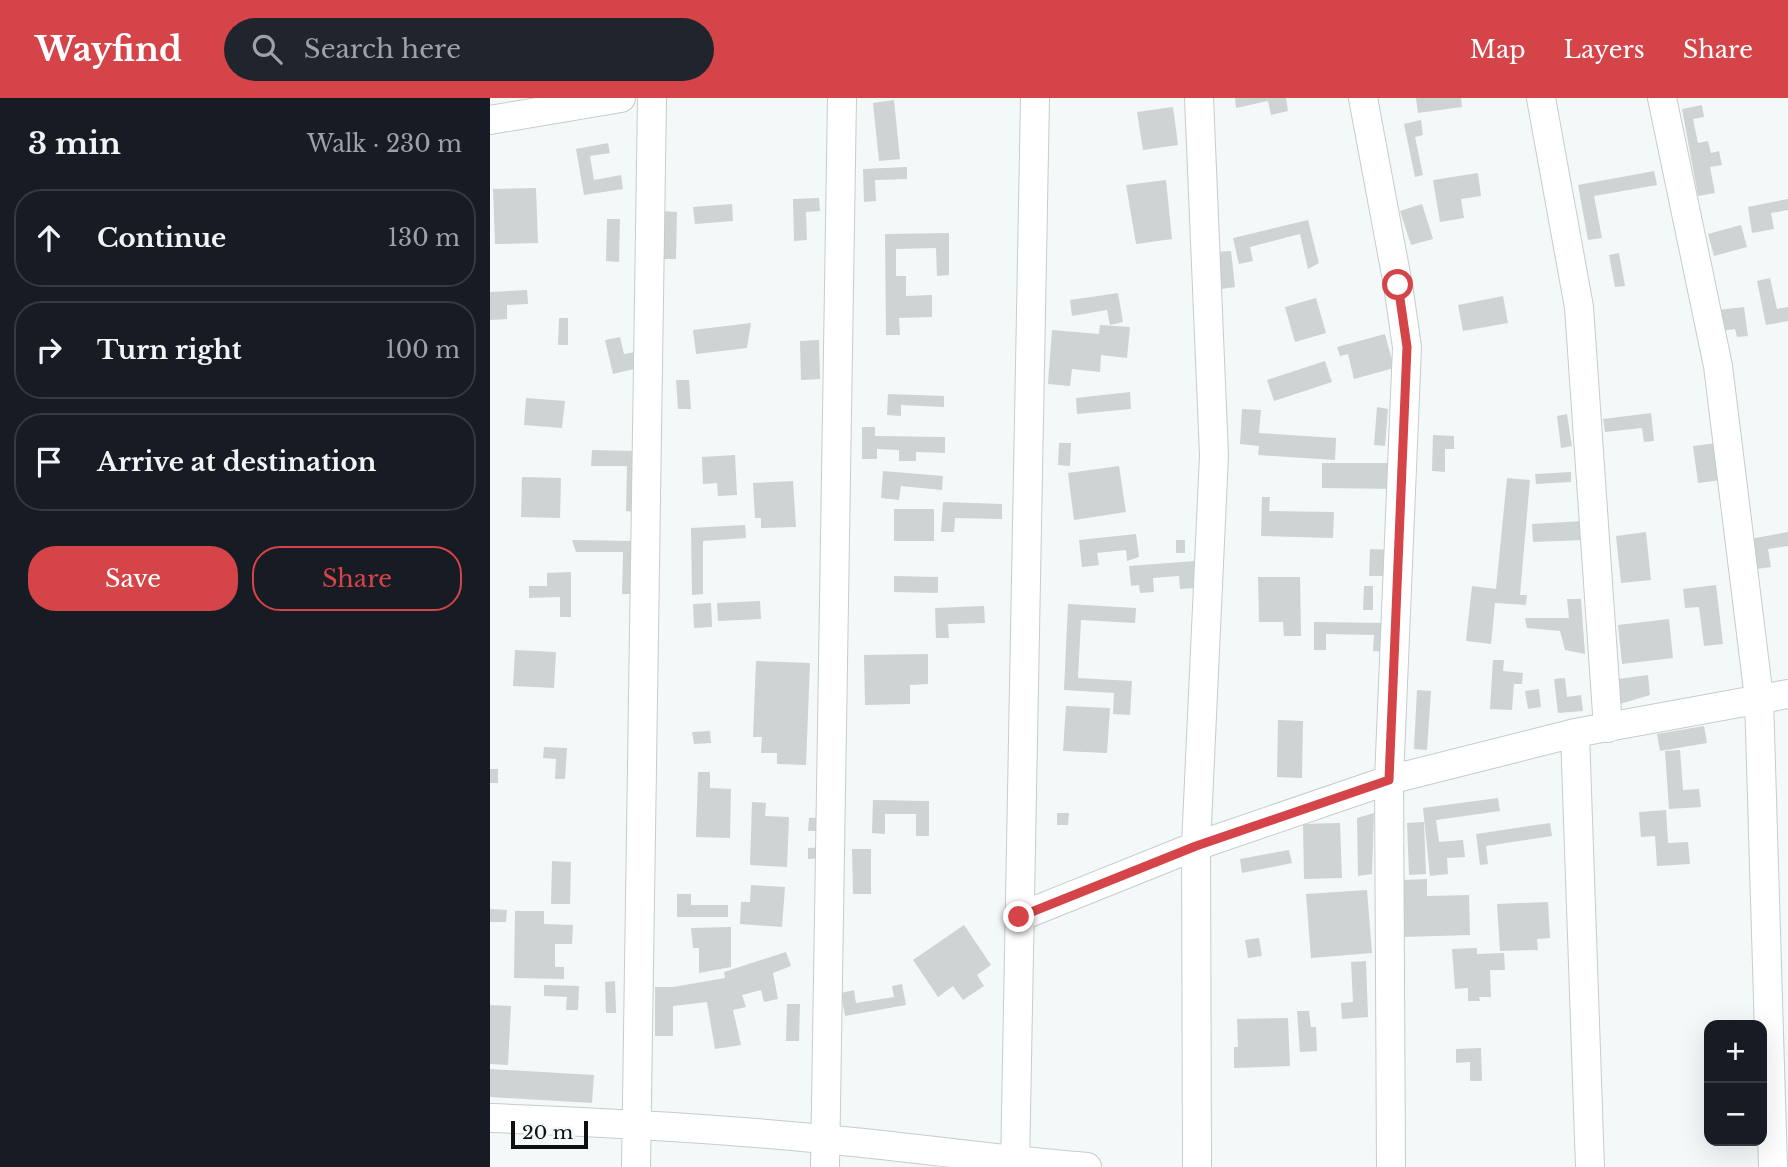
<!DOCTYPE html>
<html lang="en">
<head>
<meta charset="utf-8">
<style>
	:root { --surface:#171b24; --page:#20242c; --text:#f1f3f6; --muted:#9ea1a6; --line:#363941; --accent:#d44448 }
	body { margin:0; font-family:"Libre Baskerville",serif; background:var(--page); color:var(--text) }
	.controls { position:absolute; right:21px; bottom:21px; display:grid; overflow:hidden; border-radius:14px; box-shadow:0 7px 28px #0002 }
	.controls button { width:63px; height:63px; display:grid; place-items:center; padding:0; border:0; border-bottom:2px solid var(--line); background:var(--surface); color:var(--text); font:35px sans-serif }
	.scale { position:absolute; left:21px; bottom:18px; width:77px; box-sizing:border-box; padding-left:7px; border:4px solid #0e1010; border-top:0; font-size:19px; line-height:24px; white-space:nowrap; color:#0e1010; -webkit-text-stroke:5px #f3f8f9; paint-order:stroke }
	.stop { position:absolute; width:21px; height:21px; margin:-16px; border:5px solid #d44448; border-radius:50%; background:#fff }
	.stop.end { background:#d44448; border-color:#fff; box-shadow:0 2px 7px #0008 }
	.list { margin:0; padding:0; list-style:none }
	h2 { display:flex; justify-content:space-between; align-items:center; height:91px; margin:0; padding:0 28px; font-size:30px }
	h2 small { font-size:23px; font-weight:400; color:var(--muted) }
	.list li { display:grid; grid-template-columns:46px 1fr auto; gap:21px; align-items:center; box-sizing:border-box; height:98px; margin:0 14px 14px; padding:0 14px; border:2px solid var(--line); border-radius:28px }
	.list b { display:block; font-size:26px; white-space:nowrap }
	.list em { font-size:23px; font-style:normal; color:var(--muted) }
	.actions { display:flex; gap:14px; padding:21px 28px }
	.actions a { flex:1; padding:16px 0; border:2px solid var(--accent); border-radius:28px; text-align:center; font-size:24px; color:var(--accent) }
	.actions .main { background:var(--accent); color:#fff }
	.icon { flex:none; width:38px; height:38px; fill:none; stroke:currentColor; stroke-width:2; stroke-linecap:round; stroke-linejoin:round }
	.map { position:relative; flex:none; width:1298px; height:1069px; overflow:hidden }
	header { display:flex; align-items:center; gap:42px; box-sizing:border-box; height:98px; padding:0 35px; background:var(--accent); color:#fff }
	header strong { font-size:33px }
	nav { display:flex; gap:38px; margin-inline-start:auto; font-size:24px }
	.search { width:490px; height:63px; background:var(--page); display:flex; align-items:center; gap:18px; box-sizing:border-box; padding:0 24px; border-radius:38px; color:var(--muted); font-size:26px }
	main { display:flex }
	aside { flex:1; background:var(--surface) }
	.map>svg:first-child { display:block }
	.building { fill:#ced3d4 }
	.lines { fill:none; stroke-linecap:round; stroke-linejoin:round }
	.minor-casing { stroke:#c6cccc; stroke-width:30 }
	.minor { stroke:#fff; stroke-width:28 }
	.route { stroke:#d44448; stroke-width:9 }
</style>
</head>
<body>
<header>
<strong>Wayfind</strong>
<div class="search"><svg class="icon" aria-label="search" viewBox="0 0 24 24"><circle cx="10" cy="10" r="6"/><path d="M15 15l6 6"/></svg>Search here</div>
<nav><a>Map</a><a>Layers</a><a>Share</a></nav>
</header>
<main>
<aside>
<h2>3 min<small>Walk · 230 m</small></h2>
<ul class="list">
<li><svg class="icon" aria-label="ahead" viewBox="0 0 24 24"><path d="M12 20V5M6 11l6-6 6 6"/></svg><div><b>Continue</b></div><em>130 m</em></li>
<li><svg class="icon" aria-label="right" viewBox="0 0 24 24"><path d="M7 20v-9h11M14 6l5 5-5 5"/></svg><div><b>Turn right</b></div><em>100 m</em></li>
<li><svg class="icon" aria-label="arrive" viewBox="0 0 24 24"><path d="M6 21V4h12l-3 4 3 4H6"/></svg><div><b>Arrive at destination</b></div></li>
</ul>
<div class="actions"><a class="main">Save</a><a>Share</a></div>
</aside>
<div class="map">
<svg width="1298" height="1069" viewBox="0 0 1298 1069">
	<rect width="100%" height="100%" fill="#f3f8f9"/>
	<!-- building -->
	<path class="building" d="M745,0H796L798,13L781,17L778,3L746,10Z
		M926,0H971L972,9L928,15Z
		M404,2L410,61L389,63L383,5Z
		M1212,7L1214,19L1203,21L1208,45L1218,43L1221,55L1229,53L1232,67L1220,69L1225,95L1208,98L1192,11Z
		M683,9L688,47L653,52L647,14Z
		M931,22L933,37L925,39L933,77L925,79L914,26Z
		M118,45L120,55L100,58L104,82L131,77L133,91L94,97L86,51Z
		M417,69V81L385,82L386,103L374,104L373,71Z
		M1164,73L1167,87L1104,98L1112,140L1098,142L1088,87Z
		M988,75L991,98L971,101L974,120L950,124L943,82Z
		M676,82L682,141L646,146L636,87Z
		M46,90L48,145L5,146L3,91Z
		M329,100L330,113L316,114L317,142L304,143L303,101Z
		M1298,101V112L1281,115L1284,131L1262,135L1258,109Z
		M242,106L243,123L205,126L203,109Z
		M932,106L943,141L921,147L910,113Z
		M171,113L187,114L186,161H170Z
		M117,121H130L129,164L116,163Z
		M818,122L829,165L818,171L810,136L760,149L763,163L749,166L743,140Z
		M1251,127L1257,149L1224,158L1218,136Z
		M459,135V177L447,178L446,150L406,151V178H416V198L442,197V219L409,220L410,237H396L395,136Z
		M741,153L745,189L731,191L726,154Z
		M1129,155L1135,188L1125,189L1119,157Z
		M1280,180L1287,211L1298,209V223L1276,227L1267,183Z
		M37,192L38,206L17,207V221L0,222V194Z
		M628,195L633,224L620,227L617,212L582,218L580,202Z
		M1013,198L1018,225L973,233L968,207Z
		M826,200L836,235L805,244L795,209Z
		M1254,209L1258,238L1247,239L1245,231L1231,233L1228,212Z
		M69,220H78V247H68Z
		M261,225L257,250L206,256L203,232Z
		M610,227L640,229L637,260L611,257L610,274L582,271L580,288L558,286L562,232L609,236Z
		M895,236L904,270L864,281L858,256L850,258L847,249Z
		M130,239L134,256L145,254L148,270L123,276L115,242Z
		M329,242L330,281L311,282L310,243Z
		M835,263L842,284L784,303L777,282Z
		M186,282H199L201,311H188Z
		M640,294L641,311L587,316L586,300Z
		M398,296L454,298V309L411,307V318L397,317Z
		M36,300L75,303L72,330L34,327Z
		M887,309L898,311L895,348L884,347Z
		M752,311L771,312L769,335L846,340L845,362L768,357L769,348L750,346Z
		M1161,315L1164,343L1154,344L1152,330L1115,334L1113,321Z
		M1077,316L1082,348L1071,350L1067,318Z
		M372,329H385V338L455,339V355L426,354V363H409V352L387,351V361H372Z
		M943,337L964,338V351H955V374L942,373Z
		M569,345H581L580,368L568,367Z
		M1227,345L1232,382L1208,385L1203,348Z
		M102,352L146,353L145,414L136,413L137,368H101Z
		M245,357L247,397L228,398L227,385L213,386L212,359Z
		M832,365H907L908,391L832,390Z
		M629,368L636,414L584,422L578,375Z
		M393,373L453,378L452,392L411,388L409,402L391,400Z
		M1081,374V384L1046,386L1045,376Z
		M32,379L71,380L70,420L31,419Z
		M1017,380L1040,382L1030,497H1037L1036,507L1005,505L1001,546L976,543L982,488L1006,491Z
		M303,383L306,429L271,430V420H265L263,385Z
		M772,399H780L779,413L844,414L843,440L771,438Z
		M453,404L512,406V421L465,420L464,434H451Z
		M404,411H444V443H404Z
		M1093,423L1094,442L1043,444L1042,426Z
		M255,427L256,440L213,443V496L202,497L201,430Z
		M1156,434L1161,482L1131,485L1126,438Z
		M1298,434V448L1278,451L1281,469L1266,471L1260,441Z
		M646,436L649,459L637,463L636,452L607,455L609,467L592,469L589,442Z
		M82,442L143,443L142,496H132L133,454H86Z
		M686,442H695V455H686Z
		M880,451L907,452V465H894V478H879Z
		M705,463L708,490L690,491L689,478L663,480L664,494L650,495L649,487L641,488L639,468Z
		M81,474V519H70V499L39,500V488H57V475Z
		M404,478L448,479V495L404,494Z
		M768,479H810L811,538H794L793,524H769Z
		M1226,487L1233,546L1214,548L1209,509L1195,510L1193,491Z
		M874,488H883V512H873Z
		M1077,501H1091L1095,556L1075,552L1070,533L1037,530L1035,520H1079Z
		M270,503L271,521L228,523L227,505Z
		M221,505L222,529L204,530L203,506Z
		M578,506L646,510L645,525L591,522L588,580L642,583L640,617L623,616L624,595L574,592Z
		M494,508L495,525L458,526L459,540H446L445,510Z
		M1179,521L1183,560L1132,566L1128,527Z
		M824,524L896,525V554L883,553L884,537L836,536V552H824Z
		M25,552L66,554L64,590L23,588Z
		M438,556V586L420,587V606L375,607L374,557Z
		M1003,562H1014L1013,573L1033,575L1032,586H1024L1022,612L1000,611Z
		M266,563L320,565L316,667L287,666V655H271L272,639H263Z
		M1158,577L1160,597L1130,606L1128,581Z
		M1075,580L1077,599L1091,597L1093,613L1068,615L1064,581Z
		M1049,591L1051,609L1038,611L1035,593Z
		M927,592L941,593L937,652L924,651Z
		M576,608L620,610L617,655L573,653Z
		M788,622L813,623L812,680L787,679Z
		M1214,628L1217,645L1170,653L1167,636Z
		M220,633L221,645L204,646L202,634Z
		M54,649L77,650L75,681H65L66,661L53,660Z
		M1190,652L1193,692L1209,691L1211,709L1179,711L1175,653Z
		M0,671H8V685H0Z
		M208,674H220V690L241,691L240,740L206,739Z
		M1008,700L1010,713L946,722L949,744L973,742L975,759L957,760L958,776L940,778L933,710Z
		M383,702L439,703V738H426V716H395V736L382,735Z
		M262,704L276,705L275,718L299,719L297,769L260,767Z
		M1176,712L1178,745L1198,744L1200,766L1167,768L1165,738L1151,739L1149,714Z
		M567,715H579L578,727H567Z
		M884,715L882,776L868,778L867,720Z
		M335,719V733H318L319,720Z
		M934,724L936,776L919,777L917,725Z
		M850,725L852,780L814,781L813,726Z
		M1060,725L1062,738L996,748L998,766L990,767L986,736Z
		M334,749L335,760L318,761V750Z
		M362,751H381V796H363Z
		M799,752L802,765L752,775L750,761Z
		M62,763L81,764L80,806H61Z
		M937,781V798L979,797L980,837L913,839L912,782Z
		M261,787L295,789L292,829L250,826L251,804H260Z
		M877,792L882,855L821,860L816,796Z
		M187,796H201V807H238V819H187Z
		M1058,804L1060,840L1047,841L1048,852L1010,853L1007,806Z
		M0,811L17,812L16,824H0Z
		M25,813H54V826L83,827L82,846H65V869H74V881L24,880Z
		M474,827L501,867L487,877L494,888L473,902L463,888L448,899L423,862Z
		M241,829V869L209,875V850H203L201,830Z
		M769,840L772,858L758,860L755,842Z
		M987,850V856L1014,855L1015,872H1000L1001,899H989L990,903H978V890L965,891L962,851Z
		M296,854L301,868L283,875L288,901L274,904L271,892L252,897L256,909L243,912L251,947L225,951L217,904L183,908V938H165V889H183L235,880L234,874Z
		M876,863L878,919L852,921L851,905L863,904L861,864Z
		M125,883L126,915H116L115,884Z
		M412,886L416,907L355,918L351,895L364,892L366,905L404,899L402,888Z
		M54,887L89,888L88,912H76L77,899L54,898Z
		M297,906H310L309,943H296Z
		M0,907L21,908L18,967L0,966Z
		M807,913H819L821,929H826L827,953L810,954Z
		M798,920L800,968L744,970V949H748L747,921Z
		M991,950L992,983H980V964L966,965V951Z
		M0,971L104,977L102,1005L0,999Z"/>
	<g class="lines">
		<!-- minor casing -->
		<g class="minor-casing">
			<path id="minor" d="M873,0L908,187L917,249L899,682L901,1069
				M1051,0L1089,209L1118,630
				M1172,0L1228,268L1269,600L1283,1069
				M0,22L131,0
				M1085,635L1100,1069
				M529,819L706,748L899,682L1085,635L1298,596
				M0,1020C111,1024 222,1030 333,1041C421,1049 509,1062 597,1069
				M146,1069L162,0
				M335,1069L352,0
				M525,1069L545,0
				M707,1069L706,748L724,357L709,0"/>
		</g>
		<!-- minor -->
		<use href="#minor" class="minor"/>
	</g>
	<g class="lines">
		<!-- route -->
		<path class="route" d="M529,819L706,748L899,682L917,249L908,187"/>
	</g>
</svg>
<div class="controls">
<button>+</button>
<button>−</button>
</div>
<div class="scale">20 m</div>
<div class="stop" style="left:908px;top:187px"></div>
<div class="stop end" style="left:529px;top:819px"></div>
</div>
</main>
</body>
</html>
